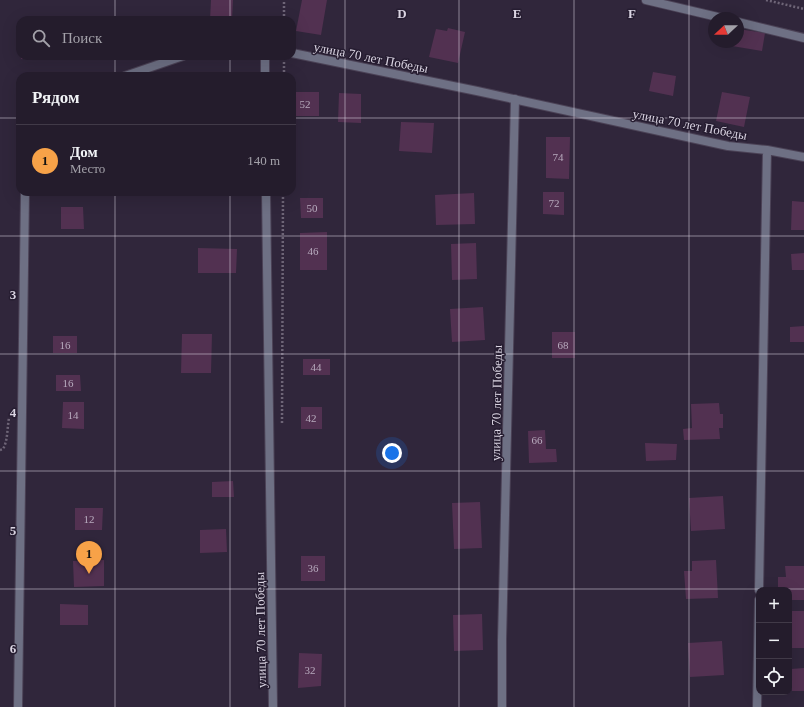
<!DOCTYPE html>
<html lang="ru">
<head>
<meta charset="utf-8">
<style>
	:root { --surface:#241c2c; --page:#2c2534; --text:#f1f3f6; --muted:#a3a1a9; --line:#413a48; --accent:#f7a248 }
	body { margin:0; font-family:"Times New Roman",serif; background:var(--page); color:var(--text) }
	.controls { position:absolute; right:12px; bottom:12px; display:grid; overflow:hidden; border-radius:8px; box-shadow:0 4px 16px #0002 }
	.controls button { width:36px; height:36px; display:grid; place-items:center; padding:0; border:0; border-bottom:1px solid var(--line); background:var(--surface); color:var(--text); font:20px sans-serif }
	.compass { position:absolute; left:708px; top:12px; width:36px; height:36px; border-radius:50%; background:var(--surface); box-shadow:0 4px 16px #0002; rotate:248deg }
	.you { position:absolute; left:392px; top:453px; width:14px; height:14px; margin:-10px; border:3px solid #fff; border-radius:50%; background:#1a73e8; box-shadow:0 0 0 6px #1a73e833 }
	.badge { display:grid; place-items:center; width:26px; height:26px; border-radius:50%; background:var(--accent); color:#111; font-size:13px; font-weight:700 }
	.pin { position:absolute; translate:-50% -33px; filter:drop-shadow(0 1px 2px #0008) }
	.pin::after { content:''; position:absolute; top:21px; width:14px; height:12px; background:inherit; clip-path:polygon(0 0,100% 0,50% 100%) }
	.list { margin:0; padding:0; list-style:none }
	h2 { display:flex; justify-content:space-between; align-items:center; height:52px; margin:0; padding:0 16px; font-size:17px }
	h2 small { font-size:13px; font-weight:400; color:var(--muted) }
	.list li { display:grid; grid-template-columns:26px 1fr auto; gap:12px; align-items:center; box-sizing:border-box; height:72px; padding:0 16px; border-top:1px solid var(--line) }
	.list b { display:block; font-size:15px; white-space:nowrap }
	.list p { margin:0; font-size:13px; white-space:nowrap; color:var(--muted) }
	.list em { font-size:13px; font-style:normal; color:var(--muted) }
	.icon { flex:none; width:22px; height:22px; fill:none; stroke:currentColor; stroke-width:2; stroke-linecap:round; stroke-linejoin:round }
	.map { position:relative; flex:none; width:804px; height:707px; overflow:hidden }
	.search { position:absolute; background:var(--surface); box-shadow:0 4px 16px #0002; left:16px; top:16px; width:280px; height:44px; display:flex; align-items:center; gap:10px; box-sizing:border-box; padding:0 14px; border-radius:12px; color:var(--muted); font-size:15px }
	.panel { position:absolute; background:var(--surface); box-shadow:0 4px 16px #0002; left:16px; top:72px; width:280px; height:124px; border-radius:12px }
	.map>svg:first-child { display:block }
	.building { fill:#523151 }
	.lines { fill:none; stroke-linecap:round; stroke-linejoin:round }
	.minor-casing { stroke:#4b4256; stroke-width:10 }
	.path { stroke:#6e6577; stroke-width:2.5; stroke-dasharray:2 2; stroke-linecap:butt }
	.minor { stroke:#6e7084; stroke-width:8 }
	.grid { fill:none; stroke:#dad4e2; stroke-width:1; stroke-opacity:0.55 }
	.labels { text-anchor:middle; stroke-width:3; stroke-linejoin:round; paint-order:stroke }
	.number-label { font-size:11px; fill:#b8abbe }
	.street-label { font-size:13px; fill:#dad4e2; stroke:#261d31 }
	.grid-label { font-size:13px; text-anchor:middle; font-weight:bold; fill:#dad4e2; stroke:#261d31; stroke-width:3; stroke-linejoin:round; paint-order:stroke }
</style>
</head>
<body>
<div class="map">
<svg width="804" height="707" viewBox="0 0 804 707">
	<rect width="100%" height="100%" fill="#30263b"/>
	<!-- building -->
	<path class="building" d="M211,0H233L232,20H210Z
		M302,0H327L321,35L296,31Z
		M448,28L465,32L458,63L429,57L436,29L447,31Z
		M738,29L765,33L762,51L732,46L733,42H738Z
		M21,56H38V59H21Z
		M653,72L676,76L673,96L649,91Z
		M292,92H319V116H292Z
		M722,92L750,97L744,127L716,121Z
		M339,93L361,94V123L338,122Z
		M401,122L434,123L432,153L399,151Z
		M546,137H570L569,179L546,178Z
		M543,192H564V215L543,214Z
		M474,193L475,224L436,225L435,195Z
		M300,198H323V218H301Z
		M792,201L804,202V230H791Z
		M61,207H83L84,229H61Z
		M327,232V270H300V233Z
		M476,243L477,279L452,280L451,244Z
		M198,248L237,249L236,273H198Z
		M804,253V270H792L791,254Z
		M483,307L485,340L452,342L450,309Z
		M804,326V342H790V327Z
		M552,332H575V358H552Z
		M182,334H212L211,373H181Z
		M53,336H77V353H53Z
		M303,359H330V375H303Z
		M56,375H80L81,391H56Z
		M63,402H84V429L62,428Z
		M719,403L720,414H723V428H719L720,439L684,440L683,429L692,428L691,404Z
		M301,407H322V429H301Z
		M545,430L546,449H556L557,462L529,463L528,431Z
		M645,443L677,444L676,460L646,461Z
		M233,481L234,497H212V482Z
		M723,496L725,529L691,531L689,498Z
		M480,502L482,548L454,549L452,503Z
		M75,508H103L102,530H75Z
		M226,529L227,552L200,553V530Z
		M301,556H325V581H301Z
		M104,560V586L74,587L73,561Z
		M716,560L718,598L686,599L684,571H692V561Z
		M785,566H804V600H789V590H778V577H786Z
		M60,604L88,605V625H60Z
		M789,611H804V648H789Z
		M482,614L483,650L454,651L453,615Z
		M722,641L724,675L690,677L688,643Z
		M299,653L322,654L321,686L298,688Z
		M804,668V691H792L791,669Z"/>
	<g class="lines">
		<!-- minor casing -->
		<g class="minor-casing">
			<path id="minor" d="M646,0L722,18
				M738,22L804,38
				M292,53L477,91L728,146L767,150L804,157
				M265,56V76
				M125,76L183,56
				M266,192L273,707
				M759,590L767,150
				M18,707L25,192
				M502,707V640L515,99
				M757,707L759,600"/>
		</g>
		<!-- path -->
		<path class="path" d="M766,0L804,9
			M284,20V0
			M284,76V61
			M282,423L283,192
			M0,450L3,449C8,440 7,429 9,418"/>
		<!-- minor -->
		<use href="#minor" class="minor"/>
	</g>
	<!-- grid -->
	<path class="grid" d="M115,0V20M230,0V20M345,0V707M459,0V707M574,0V707M689,0V707M115,56V76M230,56V76M0,118H20M292,118H804M115,192V707M230,192V707M0,236H804M0,354H804M0,471H804M0,589H804"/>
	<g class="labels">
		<!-- number labels -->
		<g class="number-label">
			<text x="305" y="108">52</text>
			<text x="558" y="161">74</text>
			<text x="554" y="207">72</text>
			<text x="312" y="212">50</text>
			<text x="313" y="255">46</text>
			<text x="65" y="349">16</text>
			<text x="563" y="349">68</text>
			<text x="316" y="371">44</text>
			<text x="68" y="387">16</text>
			<text x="73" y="419">14</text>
			<text x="311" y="422">42</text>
			<text x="537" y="444">66</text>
			<text x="89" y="523">12</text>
			<text x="313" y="572">36</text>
			<text x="310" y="674">32</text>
		</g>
		<!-- street labels -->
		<g class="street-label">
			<text transform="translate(371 57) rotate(11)" y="5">улица 70 лет Победы</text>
			<text transform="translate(690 124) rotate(11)" y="5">улица 70 лет Победы</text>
			<text transform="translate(496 403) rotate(-89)" y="5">улица 70 лет Победы</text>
			<text transform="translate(260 630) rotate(-91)" y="5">улица 70 лет Победы</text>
		</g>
	</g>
	<g class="grid-label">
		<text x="402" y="18">D</text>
		<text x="517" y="18">E</text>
		<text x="632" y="18">F</text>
		<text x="13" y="299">3</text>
		<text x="13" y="417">4</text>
		<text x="13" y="535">5</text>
		<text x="13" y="653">6</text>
	</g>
</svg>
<div class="controls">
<button>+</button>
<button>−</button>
<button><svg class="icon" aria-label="locate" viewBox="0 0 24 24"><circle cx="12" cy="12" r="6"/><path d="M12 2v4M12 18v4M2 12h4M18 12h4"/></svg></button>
</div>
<svg class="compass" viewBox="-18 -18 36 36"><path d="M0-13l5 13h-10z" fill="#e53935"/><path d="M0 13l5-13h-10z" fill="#a3a1a9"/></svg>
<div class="you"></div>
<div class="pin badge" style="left:89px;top:574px">1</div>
<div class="search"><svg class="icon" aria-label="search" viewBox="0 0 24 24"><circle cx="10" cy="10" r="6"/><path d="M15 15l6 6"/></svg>Поиск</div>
<section class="panel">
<h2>Рядом<small></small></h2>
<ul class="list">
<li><span class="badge">1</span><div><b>Дом</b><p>Место</p></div><em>140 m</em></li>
</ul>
</section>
</div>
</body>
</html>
